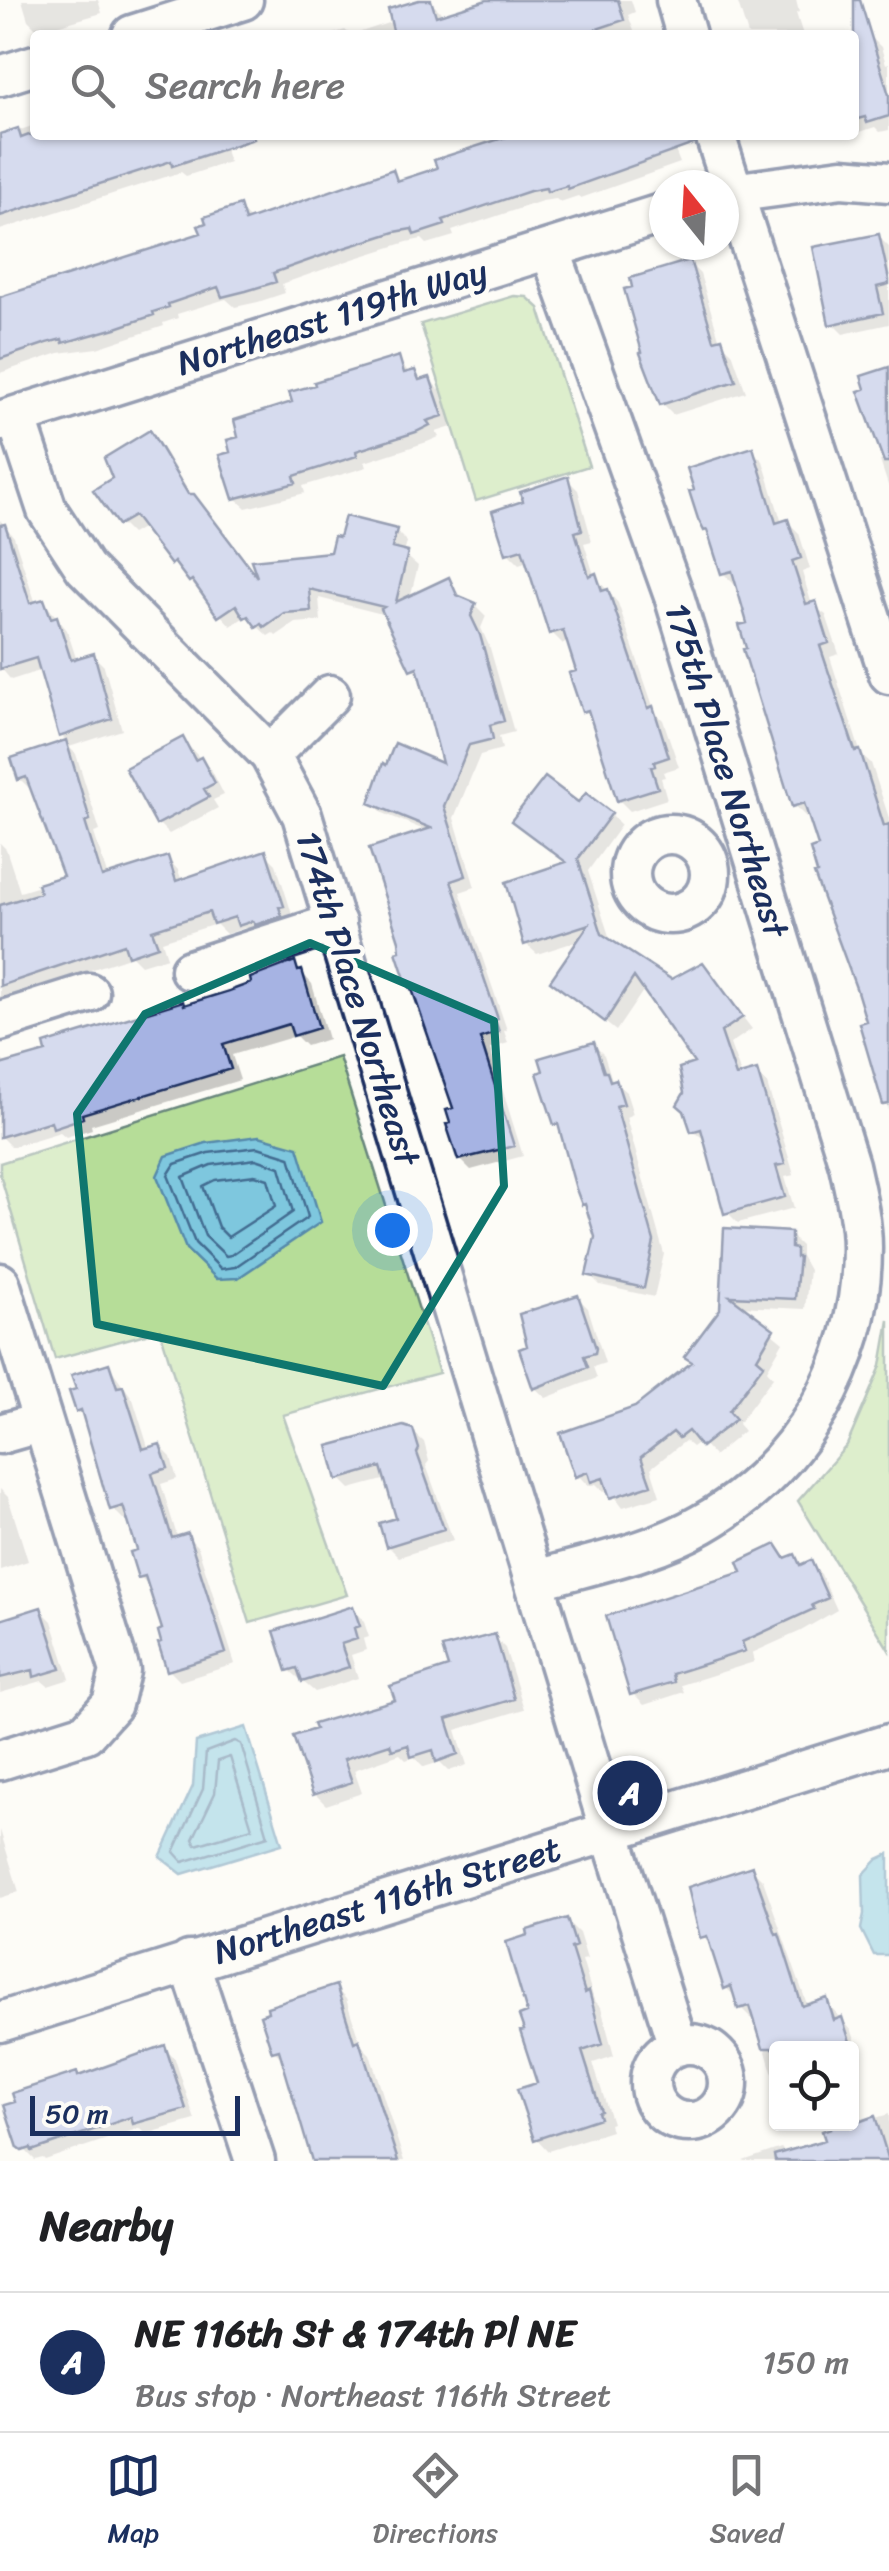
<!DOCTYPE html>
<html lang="en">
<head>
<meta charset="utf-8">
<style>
	:root { --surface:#fff; --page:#f2f2f2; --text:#202124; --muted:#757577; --line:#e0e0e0; --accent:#1b2f5e }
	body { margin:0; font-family:Sriracha,sans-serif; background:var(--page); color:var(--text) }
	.controls { position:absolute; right:30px; bottom:30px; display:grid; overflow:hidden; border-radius:10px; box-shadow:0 2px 8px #0004 }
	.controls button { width:90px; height:90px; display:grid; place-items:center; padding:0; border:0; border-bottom:2px solid var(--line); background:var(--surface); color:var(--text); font:50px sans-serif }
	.compass { position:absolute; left:649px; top:170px; width:90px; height:90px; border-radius:50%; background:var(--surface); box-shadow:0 2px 8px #0004; rotate:342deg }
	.scale { position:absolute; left:30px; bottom:25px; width:210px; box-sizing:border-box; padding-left:10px; border:5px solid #1b2f5e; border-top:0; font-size:28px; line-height:35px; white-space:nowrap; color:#1b2f5e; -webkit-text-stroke:8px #fdfcf7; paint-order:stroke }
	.you { position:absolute; left:392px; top:1230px; width:35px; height:35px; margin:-25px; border:8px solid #fff; border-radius:50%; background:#1a73e8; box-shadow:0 0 0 15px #1a73e833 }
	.badge { display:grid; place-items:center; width:65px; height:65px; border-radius:50%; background:var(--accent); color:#fff; font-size:32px; font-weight:700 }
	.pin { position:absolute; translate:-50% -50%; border:5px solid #fff; box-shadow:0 2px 10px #0006 }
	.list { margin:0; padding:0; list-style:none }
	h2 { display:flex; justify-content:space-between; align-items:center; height:130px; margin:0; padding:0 40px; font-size:42px }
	h2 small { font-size:32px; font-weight:400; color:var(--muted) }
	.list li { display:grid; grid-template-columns:65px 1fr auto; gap:30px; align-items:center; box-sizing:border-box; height:140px; padding:0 40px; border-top:2px solid var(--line) }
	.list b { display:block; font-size:38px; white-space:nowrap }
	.list p { margin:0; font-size:32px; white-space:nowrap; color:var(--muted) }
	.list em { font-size:32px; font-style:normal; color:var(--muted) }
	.icon { flex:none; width:55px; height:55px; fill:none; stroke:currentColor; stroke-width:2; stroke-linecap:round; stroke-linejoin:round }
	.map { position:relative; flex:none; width:889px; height:2161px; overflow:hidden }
	.search { position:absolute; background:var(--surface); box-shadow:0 2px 8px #0004; left:30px; right:30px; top:30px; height:110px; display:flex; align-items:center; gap:25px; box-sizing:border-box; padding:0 35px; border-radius:10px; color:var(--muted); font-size:38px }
	.sheet { height:270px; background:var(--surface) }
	nav { display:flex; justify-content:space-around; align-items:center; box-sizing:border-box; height:140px; border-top:2px solid var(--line); background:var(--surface); font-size:28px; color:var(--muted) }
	nav a { display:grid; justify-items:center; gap:5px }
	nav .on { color:var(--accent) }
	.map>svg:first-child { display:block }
	.green { fill:#b6dd98; stroke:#68867b; stroke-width:2.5 }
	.water { fill:#7ec7de; stroke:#568aab; stroke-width:2.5 }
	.shadow { fill:#0003 }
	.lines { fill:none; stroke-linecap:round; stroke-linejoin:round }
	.shore { stroke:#436c91; stroke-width:2.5 }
	.building { fill:#a6b3e3; stroke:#1b2f5e; stroke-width:2.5 }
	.minor-casing { stroke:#1b2f5e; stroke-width:45 }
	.minor { stroke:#fdfcf7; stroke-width:38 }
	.marked { fill:none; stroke:#0f766e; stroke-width:8; stroke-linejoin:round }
	.labels { text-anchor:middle; stroke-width:9; stroke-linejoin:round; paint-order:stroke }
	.street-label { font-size:35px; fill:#1b2f5e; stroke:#fdfcf7 }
</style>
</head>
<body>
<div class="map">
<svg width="889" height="2161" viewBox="0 0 889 2161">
	<rect width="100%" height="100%" fill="#fdfcf7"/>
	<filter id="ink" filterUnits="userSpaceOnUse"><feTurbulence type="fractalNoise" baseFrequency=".01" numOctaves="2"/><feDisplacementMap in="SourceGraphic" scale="20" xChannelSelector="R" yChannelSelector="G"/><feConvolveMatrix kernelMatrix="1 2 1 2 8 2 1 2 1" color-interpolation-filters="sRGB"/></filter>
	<g filter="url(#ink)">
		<!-- green -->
		<path class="green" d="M514,296L527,297L539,308L589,466L476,501L421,324Z
			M339,1057L439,1373L283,1415L347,1595L250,1623L160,1330L55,1359L0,1174V1163Z
			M889,1320V1650L798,1501L847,1445L881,1366Z"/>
		<!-- water -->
		<path class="water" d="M259,1136L298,1147L321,1222L238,1278L217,1279L186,1249L157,1176L166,1156L206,1143Z
			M246,1727L282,1844L182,1874L160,1857L193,1786L196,1742Z
			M889,1854V1955H874L861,1929L864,1914L863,1875L878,1859Z"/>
		<!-- shadow -->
		<path class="shadow" d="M22,0H98L102,13L39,31L28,20Z
			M428,0L440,11L442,17L482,4L481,0H631L635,12L628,15L634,31L621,35H352L394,21Z
			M737,0H796L799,12L796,13L803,35H748Z
			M345,30L351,35H329Z
			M870,36L881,47L886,64L889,63V130L880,132L875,127L854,134V37Z
			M35,125V135H226L223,144L229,162L186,176L181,172L0,230V137Z
			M522,135H669L680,163L581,198L578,196L560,202L556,199L542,201L452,231L454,236L427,244L422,239L407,242L353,259L282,284L285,293L258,302L235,307L226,299L177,314L178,318L163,323L164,326L97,348L59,353L0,373V300L204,235L239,208L251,221L392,172L402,182Z
			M878,236L889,247V324L843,334L832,323Z
			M689,263L700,274L720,341L732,352L746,392L673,415L662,404Z
			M398,359L410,374L414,373L423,381L429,379L440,390L452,427L436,432L439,437L427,442L365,462L367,467L303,486L305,493L246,508L235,498L234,454L295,404Z
			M889,370V488L880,461L886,459Z
			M149,434L160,444L189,492L260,581L396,531L407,542L404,554L418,566L410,598L448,580L463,600L475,605L486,616L481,628L490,648L514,732L499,736L502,749L480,755L454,818L475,887L460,892L507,1030L504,1031L508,1043L490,1049L523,1156L471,1170L460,1159L456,1109L403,953L429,832L383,813L372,802L445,767L423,679L412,668L386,615L319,598L321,621L295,623L276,636L273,633L268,636L246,616L231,626L173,563L145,526L131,534L110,513L116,479Z
			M752,450L763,461L782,523L788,522L799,533L810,569L802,572L812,605L826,615L839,654L830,657L861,754L871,763L889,818V1111L862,1025L869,1023L821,848L811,815L806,817L795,806L738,583L734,584L723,573L711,534L706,529Z
			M567,479L578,490L592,541L584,543L594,575L618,603L655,712L663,720L679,767L663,772L665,777L661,778L667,799L630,811L619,800L594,720L584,711L579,672L569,642L563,644L552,633L528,561L519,564L508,553L526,503Z
			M0,520L14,537L36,604L44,602L67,630L77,661L93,655L104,666L122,730L69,747L76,754L100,831L94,833L108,878L168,859L178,870L182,881L265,853L276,864L293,917L289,918L292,927L251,935L244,928L226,934L216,924L162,941L167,957L141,965L132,956L0,1000V843L6,849L20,892L66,878L31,790L20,779L14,759L68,742L61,735L42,670L11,680L0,667Z
			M183,740L212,771L224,795L213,800L218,808L169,834L158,823Z
			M579,806L610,814L621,825L588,871L611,942L671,982L702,965L752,1029L730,1044L742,1077L756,1073L767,1084L794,1175L785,1177L794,1208L738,1223L727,1212L707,1141L693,1131L687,1112L698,1064L645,988L616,1031L576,999L581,940L537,954L526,944L569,864Z
			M294,964L312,984L328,1039L306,1046L296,1036L232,1055L240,1080L91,1125L92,1129L66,1137L60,1132L11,1147L0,1136V1058L8,1066L230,994Z
			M593,1044L604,1055L612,1080L626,1092L633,1114L626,1117L664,1254L654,1297L600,1285L589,1274L598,1237L563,1131L556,1124Z
			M727,1231L790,1235L801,1246V1256L809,1270L805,1309L739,1306L783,1342L767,1370L773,1377L738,1424L744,1431L714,1456L700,1441L692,1447L685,1441L651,1468L660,1496L623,1507L610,1490L604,1492L596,1484L588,1486L578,1475L636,1409L694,1363L722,1310Z
			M577,1297L588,1308L605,1363L593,1367L597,1378L546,1398L535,1388L530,1348Z
			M109,1366L133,1399L149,1450L160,1446L171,1457L177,1479L161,1484L178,1539L187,1536L198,1547L235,1664L180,1681L169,1670L165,1631L152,1588L140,1577V1551L130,1518L124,1520L113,1509L86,1419L78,1411Z
			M412,1431L424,1442L429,1461L426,1465L453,1540L399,1557L388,1546L400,1519L387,1479L350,1489L339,1478Z
			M0,1489L8,1497L28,1561L0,1570Z
			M775,1547L787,1559L794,1556L804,1566L810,1563L821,1574L837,1610L801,1631L752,1653L754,1662L681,1685L684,1692L644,1705L633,1694L746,1573Z
			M352,1608L363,1619L369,1637L363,1639L366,1650L351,1655L358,1678L315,1692L289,1670Z
			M41,1610L52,1621L70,1679L48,1686L42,1681L0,1693V1623Z
			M494,1637L505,1648L524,1709L456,1730L467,1765L449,1771L440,1762L424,1767L414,1757L406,1760L400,1754L354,1770L362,1793L326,1805L315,1794L296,1738L398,1702Z
			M0,1830L19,1892L0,1898Z
			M752,1869L763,1880L808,2007L826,2001L852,2031L861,2058L852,2061V2048H776V2076L772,2072L756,2018L752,2019L741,2008L738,1999L726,1988L713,1946L703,1936Z
			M567,1921L579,1933L587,1959L582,1960L594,2000L601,2007L614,2056L593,2063L612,2123L609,2124L611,2131L548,2151L536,2138L540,2084L530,2015Z
			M335,1988L346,1999L361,2045L370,2054L404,2161H319L286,2062L274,2051Z
			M164,2048L175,2059L195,2120L146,2134L140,2128L45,2160L43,2158L35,2160L24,2149L79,2078Z
			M889,2114V2161H743L781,2148L787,2154L828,2142L825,2133Z"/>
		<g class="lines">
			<!-- shore -->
			<path class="shore" d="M258,1147L290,1157L308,1217L235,1267L221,1269L195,1243L168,1175L175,1164L208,1153Z
				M256,1159L280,1167L293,1212L231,1255L226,1256L205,1236L183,1177L211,1165Z
				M255,1175L268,1179L276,1206L228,1237L218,1227L203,1186L215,1180Z
				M235,1741L241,1744L268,1836L183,1862L174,1852L203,1789L206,1752Z
				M230,1757L252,1828L196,1845L193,1839L215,1793L218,1761Z"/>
		</g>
		<!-- building -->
		<path class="building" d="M419,0H431L436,16L487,0H618L624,20L579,35H394L388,9Z
			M854,0H860L889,95V116L867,123L865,117L854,120Z
			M18,128L21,138L29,135H253L254,139L172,166L171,161L0,216V134Z
			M512,135H693L694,144L568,189L567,186L547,192L546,188L530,191L443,220L445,225L414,235L412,229L395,232L341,249L273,273L276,282L246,291L222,297L218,287L168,304L169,307L153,312L154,315L116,328L63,343L62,339L47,343L0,359V297L201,233L198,226L206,223L204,217L240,205L245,221L393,169L397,181L437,168L434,160Z
			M879,234L889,280V284L877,287L883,313L829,325L813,247Z
			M690,260L714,340L722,338L736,381L660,405L640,353L642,352L624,289L632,287L630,278Z
			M399,356L404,373L415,370L419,380L430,377L443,416L427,421L430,425L416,432L356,451L357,456L294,476L296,483L233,499L219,455L230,452L227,440L238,437L234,420L292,402L289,392L315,385L314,382Z
			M889,367V462H884L858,391L865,389L861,376Z
			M150,430L188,494H194L257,577L251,560L330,552L334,536L339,537L345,516L397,529L392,548L408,552L396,602L449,577L457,595L476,603L471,616L480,635L504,721L490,725L493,739L469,745L444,806L466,876L451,881L498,1019L495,1020L499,1032L480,1038L514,1146L458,1160L446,1124L450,1123L446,1110L453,1108L413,992L405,979L396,952L400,951L399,941L369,848L431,828L369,803L383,763L386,765L395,743L442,763L417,667L410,670L381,609L384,607L309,589L311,611L284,613L264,627L261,623L256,627L248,616L244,618L236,605L218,617L192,580L189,582L174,562L171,565L134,516L118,525L93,490L112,478L104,458Z
			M753,447L776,523L788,519L801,558L792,561L806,604L816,601L829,643L820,646L855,751L860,750L884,826L889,824V1104L883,1105L859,1023L866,1021L856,988L814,874L817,873L810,849L818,846L804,803L792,807L743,649L746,648L739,625L747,623L732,571L721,574L707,530L704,531L698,519L689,491L694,490L687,468Z
			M568,476L582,530L575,532L589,576L596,573L602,591L608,589L648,708L653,706L669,757L654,762L655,766L651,767L658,788L617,801L588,710L582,712L569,673L576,671L563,630L549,634L522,549L506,554L492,511L523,501L520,492Z
			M5,524L30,603L44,599L51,618L57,616L71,660L94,653L112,719L59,737L36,658L0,669V525Z
			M183,737L195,760L201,757L215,783L204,789L209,797L156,825L125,768Z
			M66,740L90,820L85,822L102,877L168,856L176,881L266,850L284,906L279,907L282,916L255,925L253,921L238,926L235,917L213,924L209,912L152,930L158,946L128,956L124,944L0,986V905L40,893L37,884L63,876L26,777L18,780L11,758Z
			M545,777L578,802L586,793L612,813L578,859L602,934L671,979L703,962L743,1017L721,1032L736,1076L757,1070L785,1164L776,1166L785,1197L724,1214L701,1129L691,1132L684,1111L677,1105L684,1093L679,1068L694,1063L634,977L605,1022L550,981L589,924L524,945L506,882L566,862L511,821Z
			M295,961L298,971L302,970L319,1028L293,1036L289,1024L223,1044L231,1069L82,1114L83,1118L53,1128L51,1121L0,1137V1065L46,1052L44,1044L76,1034L183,1001L184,1005L229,991L251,983L250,978Z
			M594,1042L604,1072H607L610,1081L616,1079L624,1104L616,1106L654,1241L644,1288L586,1275L595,1237L585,1204L582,1205L576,1189L558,1124L554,1125L537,1073L543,1071L539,1058Z
			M724,1228L791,1232V1248L796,1249V1257H799L795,1299L730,1296L774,1329L757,1358L764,1364L729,1411L736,1419L701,1447L688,1431L679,1438L673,1432L641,1457L651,1485L610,1498L603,1478L591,1482L588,1472L575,1477L560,1433L635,1407L692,1362L684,1357L720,1309Z
			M578,1295L596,1348L595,1353L584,1356L588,1367L533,1389L519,1349L527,1346L519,1314Z
			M109,1363L117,1387L123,1386L143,1449L160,1444L168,1468L152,1473L172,1538L188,1533L226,1653L167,1671L158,1643L161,1642L158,1631L162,1629L145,1576L138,1578L130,1552L137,1550L123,1506L110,1510L81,1410L76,1412L69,1391L76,1389L71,1375Z
			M403,1426L413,1429L419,1449L417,1453L444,1529L386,1547L379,1523L396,1518L381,1467L337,1480L328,1446Z
			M776,1544L785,1558L795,1554L800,1565L811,1560L828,1598L812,1605L814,1609L742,1642L745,1651L672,1674L674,1682L630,1695L606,1616L742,1572L738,1562Z
			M353,1606L360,1626L354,1628L357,1639L341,1644L349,1667L302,1682L297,1668L287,1671L274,1631Z
			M41,1607L61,1669L34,1677L33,1670L0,1678V1620Z
			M495,1634L514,1699L447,1719L458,1754L436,1762L433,1750L411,1757L408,1745L392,1750L390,1744L344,1759L352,1782L313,1795L293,1736L315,1729L313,1724L395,1700L390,1686L448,1667L442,1648Z
			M752,1866L776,1934L779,1933L802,2006L827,1998L834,2020L842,2017L852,2048H763L750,2006L738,2009L731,1986L724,1989L707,1936L700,1938L688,1887Z
			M567,1918L576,1946L571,1948L585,1993L589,1991L603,2044L582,2051L601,2111L598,2112L600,2118L534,2140L517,2089L537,2083L520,2031L524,2030L519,2016L527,2013L506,1942L528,1935L527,1930Z
			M336,1985L354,2042L359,2040L398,2161H312L279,2050L272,2052L260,2015L268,2012L267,2007Z
			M165,2045L186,2109L133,2124L131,2117L32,2151L31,2148L22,2151L18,2148L4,2105L15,2102L12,2093L77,2072L78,2076Z
			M875,2116L889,2161H775L774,2155L825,2140L822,2131L831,2128L830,2124H853Z"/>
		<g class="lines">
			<!-- minor casing -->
			<g class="minor-casing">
				<path id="minor" d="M676,0L686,35
					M132,35L243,0
					M0,76L35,65
					M715,135L889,674
					M724,194L842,178L889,182
					M16,416L47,510L85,568L270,755L302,815L610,1831L678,2046
					M0,421L664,213
					M270,755L330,695
					M630 874a40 40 0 1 1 80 0a40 40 0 1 1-80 0Z
					M190,970L336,923
					M0,1021L89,993
					M0,1283L120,1671L112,1704L86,1733L0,1760
					M0,1434L42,1422
					M536,1580C591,1564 652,1553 702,1524C801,1468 862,1362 862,1248C862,1220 855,1192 849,1165L674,596L550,249
					M189,1961L255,2161
					M0,2022L889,1744
					M650 2083a39 39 0 1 1 78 0a39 39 0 1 1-78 0Z"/>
			</g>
			<!-- minor -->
			<use href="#minor" class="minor"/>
		</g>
	</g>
	<!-- marked area -->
	<path d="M0 0H889V2161H0ZM310,943L494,1021L504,1186L383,1386L97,1324L77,1114L145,1014Z" fill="#fdfcf7" fill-opacity=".55" fill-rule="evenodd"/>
	<path class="marked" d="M310,943L494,1021L504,1186L383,1386L97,1324L77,1114L145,1014Z"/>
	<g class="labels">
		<!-- street labels -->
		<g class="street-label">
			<text transform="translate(332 317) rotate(-17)" y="12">Northeast 119th Way</text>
			<text transform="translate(727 770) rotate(73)" y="12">175th Place Northeast</text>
			<text transform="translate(358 998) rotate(73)" y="12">174th Place Northeast</text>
			<text transform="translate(387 1900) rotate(-17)" y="12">Northeast 116th Street</text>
		</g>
	</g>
</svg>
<div class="controls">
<button><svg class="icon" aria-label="locate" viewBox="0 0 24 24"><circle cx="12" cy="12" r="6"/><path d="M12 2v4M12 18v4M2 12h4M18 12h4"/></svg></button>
</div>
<svg class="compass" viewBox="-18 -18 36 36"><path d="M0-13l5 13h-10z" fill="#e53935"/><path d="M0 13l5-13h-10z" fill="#757577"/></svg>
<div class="scale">50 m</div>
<div class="you"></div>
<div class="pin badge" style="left:630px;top:1793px">A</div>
<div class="search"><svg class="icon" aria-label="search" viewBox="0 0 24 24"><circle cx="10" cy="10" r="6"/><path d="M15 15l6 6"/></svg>Search here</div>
</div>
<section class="sheet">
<h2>Nearby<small></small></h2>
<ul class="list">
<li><span class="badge">A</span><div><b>NE 116th St &amp; 174th Pl NE</b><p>Bus stop · Northeast 116th Street</p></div><em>150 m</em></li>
</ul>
</section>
<nav>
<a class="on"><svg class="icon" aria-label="map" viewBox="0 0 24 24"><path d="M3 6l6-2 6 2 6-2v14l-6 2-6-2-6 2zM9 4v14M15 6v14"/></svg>Map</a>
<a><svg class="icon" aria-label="directions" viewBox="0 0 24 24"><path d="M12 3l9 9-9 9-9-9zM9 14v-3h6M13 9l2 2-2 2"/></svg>Directions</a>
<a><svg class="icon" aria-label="saved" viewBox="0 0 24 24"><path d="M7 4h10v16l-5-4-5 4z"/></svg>Saved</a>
</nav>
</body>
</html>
